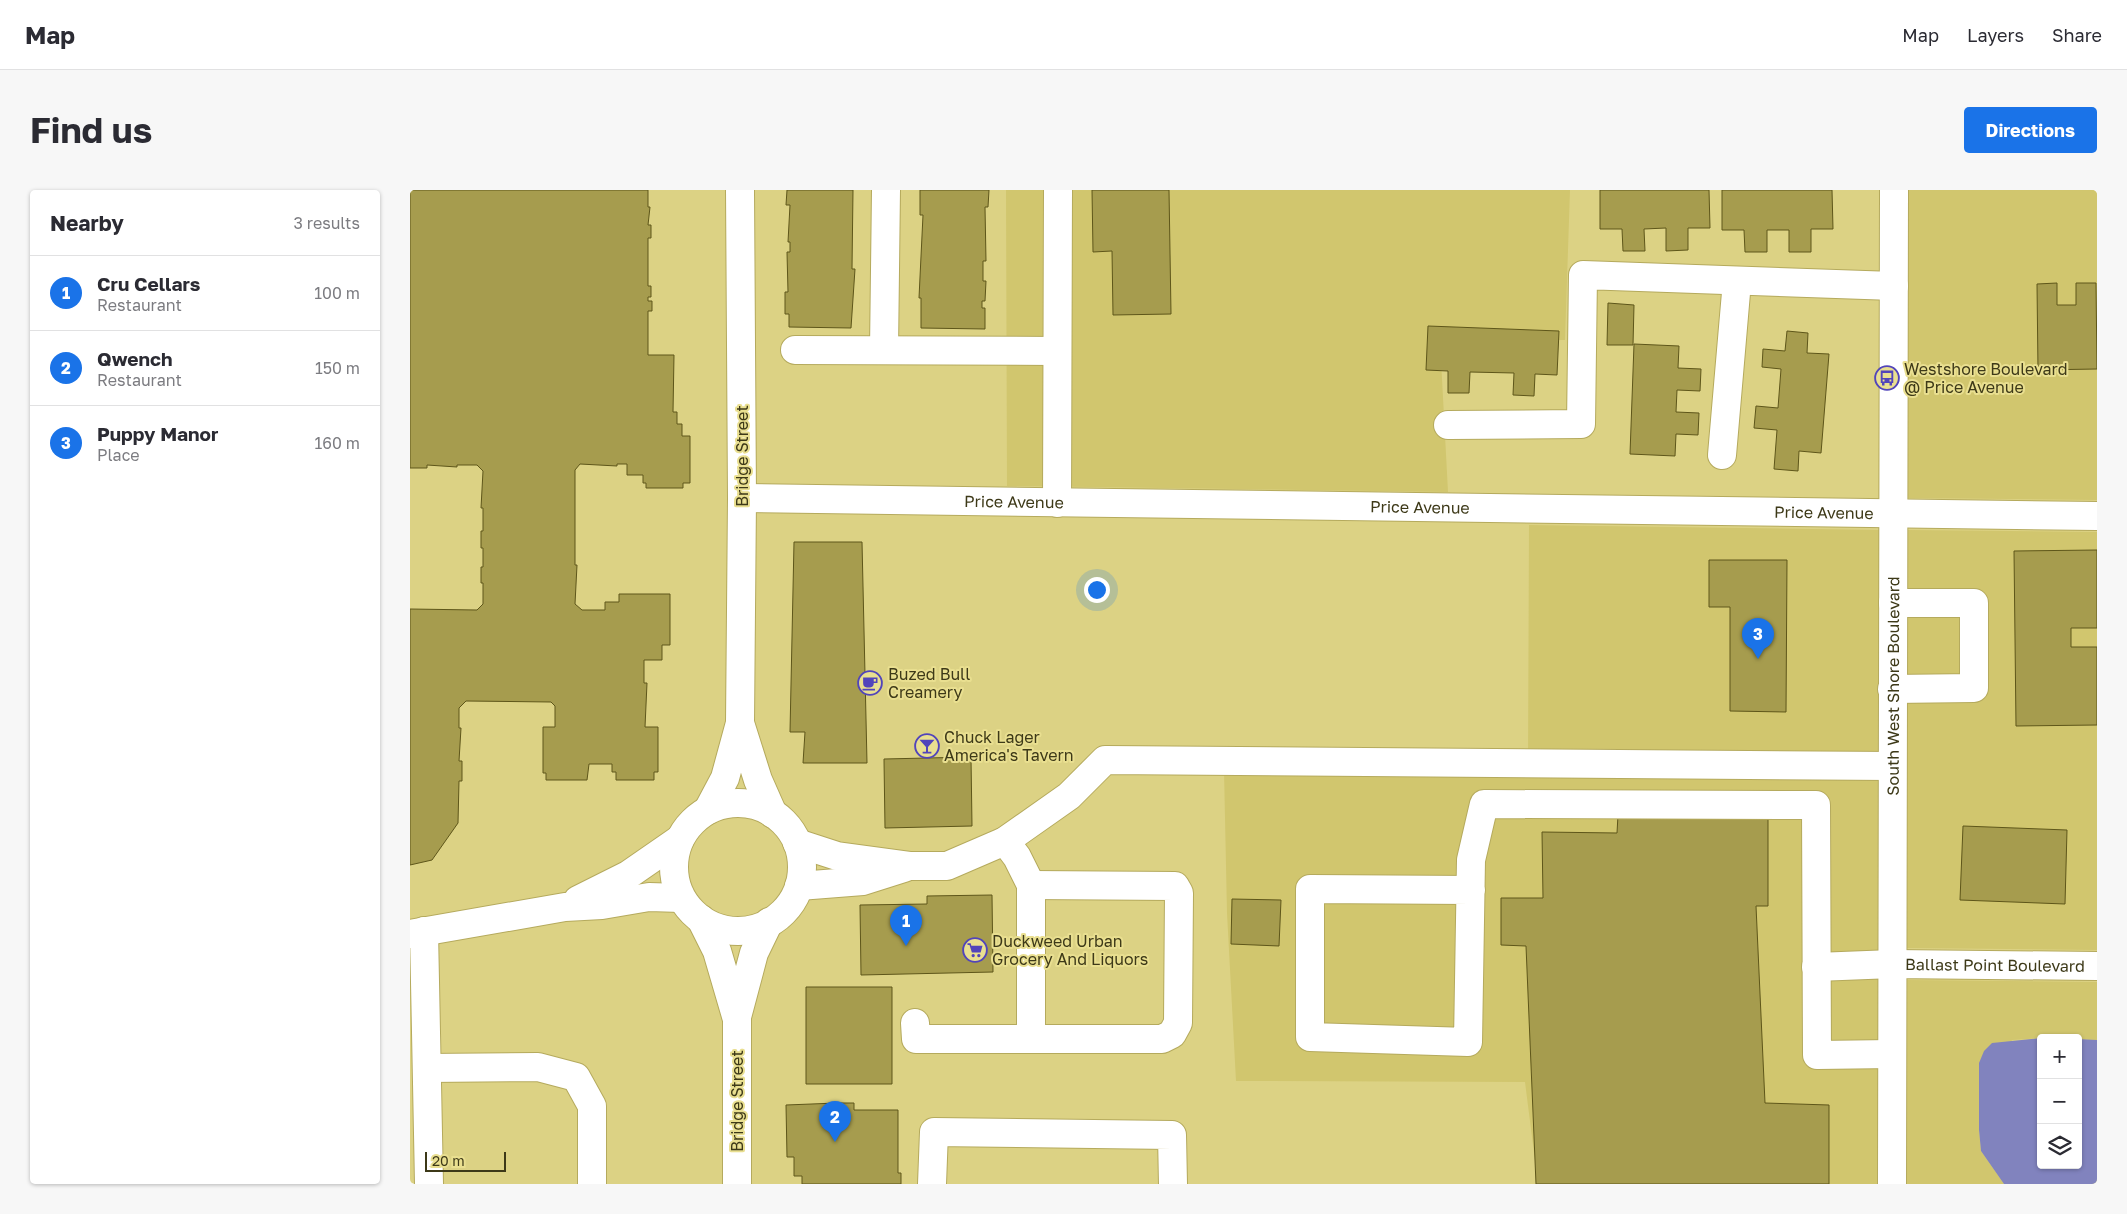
<!DOCTYPE html>
<html lang="en">
<head>
<meta charset="utf-8">
<style>
	:root { --surface:#fff; --page:#f7f7f7; --text:#2b2b33; --muted:#7c7c81; --line:#e1e1e2; --accent:#1a73e8 }
	body { margin:0; font-family:"Golos Text",sans-serif; background:var(--page); color:var(--text) }
	.controls { position:absolute; right:15px; bottom:15px; display:grid; overflow:hidden; border-radius:5px; box-shadow:0 1px 4px #0004 }
	.controls button { width:45px; height:45px; display:grid; place-items:center; padding:0; border:0; border-bottom:1px solid var(--line); background:var(--surface); color:var(--text); font:25px sans-serif }
	.scale { position:absolute; left:15px; bottom:12px; width:81px; box-sizing:border-box; padding-left:5px; border:2px solid #3d3918; border-top:0; font-size:14px; line-height:18px; white-space:nowrap; color:#3d3918; -webkit-text-stroke:4px #e9df90; paint-order:stroke }
	.you { position:absolute; left:686px; top:399px; width:18px; height:18px; margin:-12px; border:4px solid #fff; border-radius:50%; background:#1a73e8; box-shadow:0 0 0 8px #1a73e833 }
	.badge { display:grid; place-items:center; width:32px; height:32px; border-radius:50%; background:var(--accent); color:#fff; font-size:16px; font-weight:700 }
	.pin { position:absolute; translate:-50% -41px; filter:drop-shadow(0 1px 2px #0008) }
	.pin::after { content:''; position:absolute; top:26px; width:18px; height:15px; background:inherit; clip-path:polygon(0 0,100% 0,50% 100%) }
	.list { margin:0; padding:0; list-style:none }
	h2 { display:flex; justify-content:space-between; align-items:center; height:65px; margin:0; padding:0 20px; font-size:21px }
	h2 small { font-size:16px; font-weight:400; color:var(--muted) }
	.list li { display:grid; grid-template-columns:32px 1fr auto; gap:15px; align-items:center; box-sizing:border-box; height:75px; padding:0 20px; border-top:1px solid var(--line) }
	.list b { display:block; font-size:19px; white-space:nowrap }
	.list p { margin:0; font-size:16px; white-space:nowrap; color:var(--muted) }
	.list em { font-size:16px; font-style:normal; color:var(--muted) }
	.icon { flex:none; width:28px; height:28px; fill:none; stroke:currentColor; stroke-width:2; stroke-linecap:round; stroke-linejoin:round }
	.map { position:relative; flex:none; width:1687px; height:994px; overflow:hidden; border-radius:5px }
	header { display:flex; align-items:center; gap:30px; box-sizing:border-box; height:70px; padding:0 25px; background:var(--surface); border-bottom:1px solid var(--line) }
	header strong { font-size:24px }
	nav { display:flex; gap:28px; margin-inline-start:auto; font-size:18px }
	.intro { display:flex; align-items:center; justify-content:space-between; box-sizing:border-box; height:120px; padding:0 30px }
	h1 { margin:0; font-size:35px }
	.button { padding:12px 22px; border-radius:5px; background:var(--accent); color:#fff; font-size:18px; font-weight:700 }
	main { display:flex; gap:30px; padding:0 30px }
	aside { flex:1; background:var(--surface); border-radius:5px; box-shadow:0 1px 4px #0004 }
	.map>svg:first-child { display:block }
	.built { fill:#d1c66e }
	.water { fill:#8183be }
	.building { fill:#a69c4e; stroke:#5e561a }
	.lines { fill:none; stroke-linecap:round; stroke-linejoin:round }
	.minor-casing { stroke:#b5aa5d; stroke-width:30 }
	.minor { stroke:#fff; stroke-width:28 }
	.labels { text-anchor:middle; stroke-width:4; stroke-linejoin:round; paint-order:stroke }
	.poi-label { font-size:16px; fill:#3d3918; stroke:#e9df90; text-anchor:start }
	.street-label { font-size:16px; fill:#3d3918; stroke:#e9df90 }
</style>
</head>
<body>
<header>
<strong>Map</strong>
<nav><a>Map</a><a>Layers</a><a>Share</a></nav>
</header>
<div class="intro"><h1>Find us</h1><a class="button">Directions</a></div>
<main>
<aside>
<h2>Nearby<small>3 results</small></h2>
<ul class="list">
<li><span class="badge">1</span><div><b>Cru Cellars</b><p>Restaurant</p></div><em>100 m</em></li>
<li><span class="badge">2</span><div><b>Qwench</b><p>Restaurant</p></div><em>150 m</em></li>
<li><span class="badge">3</span><div><b>Puppy Manor</b><p>Place</p></div><em>160 m</em></li>
</ul>
</aside>
<div class="map">
<svg width="1687" height="994" viewBox="0 0 1687 994">
	<rect width="100%" height="100%" fill="#dcd284"/>
	<!-- built -->
	<path class="built" d="M596,0H1160L1155,150L1030,151L1038,302L597,296Z
		M1498,0H1687V310L1498,308Z
		M1119,335L1470,340L1468,994H1128L1115,892L826,891L817,723L814,580L1118,575Z
		M1498,340L1687,342V760L1497,758Z
		M1497,790L1687,792V850L1631,848L1602,850L1569,940L1571,961L1594,994H1496Z"/>
	<!-- water -->
	<path class="water" d="M1631,848V975H1668V849L1687,850V994H1594L1571,961L1569,940V873L1574,861L1582,853Z"/>
	<!-- building -->
	<path class="building" d="M0,0H238V17H240L238,35H241V48H238V96H241V107H238V111H242V121H238V165H264L263,222H267V234H272V246H280V293H273V298H236V293H233V285H217V274H207V276L170,274L165,280V375H167L165,414L172,420H195V412H209V404H260V455H252V470H234V493H237L235,537H248V582H244V590H206V582H202V574H179L177,590H136V583H133V537H145V516L141,512L56,511L49,518V538H51L49,571H52V591H49L48,633L22,670L0,675V419L67,420L73,414V393H71V377H73V358H71V341H73V318H71L73,281L67,275H47V277L17,275V278H0Z
		M377,0H443L442,79H445L441,138L379,137V124H375V102H378L377,62H380V52H378L380,15H376Z
		M510,0H579L578,17H575L576,71H573V91H576L575,111H572V118H575V139L511,138V108H509L513,25H510Z
		M682,0H759L761,124L703,125L702,61L683,62Z
		M1190,0H1299L1300,38H1278V60L1256,61V38L1234,39L1235,61H1213L1212,39H1190Z
		M1312,0H1422L1423,39H1401V62H1379V40H1357V62H1335L1334,40H1312Z
		M1647,93V115H1666V93H1686L1687,179L1628,180L1627,94Z
		M1198,113L1224,115L1223,155H1197Z
		M1018,136L1149,141L1147,185L1125,184L1124,206L1103,205L1104,183L1060,182L1059,203H1038V181L1016,180Z
		M1377,141L1398,143L1397,163L1419,164L1411,263L1389,261L1388,281L1364,279L1367,240L1344,238L1346,216L1368,218L1371,179L1352,177L1353,159L1375,161Z
		M1224,154L1269,156L1268,178L1291,179L1290,201L1267,200L1266,222L1289,223L1288,245L1266,244L1265,266L1220,264Z
		M384,352H452L457,573H393L395,542H380Z
		M1687,360V438H1661V457H1687V535L1606,536L1604,361Z
		M1299,370H1377L1376,522L1320,521V417H1299Z
		M561,567L562,636L475,638L474,569Z
		M1208,625L1358,628V716H1346L1355,913L1419,915V994H1126L1116,756L1091,755V708H1133L1132,642L1207,643Z
		M1553,636L1657,640L1655,714L1550,710Z
		M582,705L583,782L451,785L450,715L517,714V706Z
		M822,709L871,710L869,756L821,754Z
		M396,797H482V894H396Z
		M427,913H444V920H488V983H491V994H392V986H384V967H377L376,915Z"/>
	<g class="lines">
		<!-- minor casing -->
		<g class="minor-casing">
			<g id="minor">
				<path d="M385,160L647,161"/>
				<path d="M474,160L476,0"/>
				<path d="M1038,235L1171,234L1173,85L1484,96"/>
				<path d="M1312,265L1327,91"/>
				<path id="s1" d="M332,308L1687,326"/>
				<path d="M647,313L648,0"/>
				<path d="M1482,499L1564,498V413H1483"/>
				<path d="M330,533L348,590L363,624"/>
				<circle cx="328" cy="677" r="64"/>
				<path d="M298,620L315,588L330,533L332,308L330,0"/>
				<path d="M595,651L607,667L621,695V849"/>
				<path d="M387,653L427,666L501,676H537L595,651L659,606L695,570L1482,576"/>
				<path d="M389,696L453,691L494,678"/>
				<path d="M1061,700L900,699V847L1058,852L1061,670L1074,614L1406,615L1407,865L1482,864"/>
				<path d="M168,710L218,685L270,649"/>
				<path d="M291,729L307,761L326,826"/>
				<path d="M14,741L19,994"/>
				<path d="M0,744L155,717L192,715L239,707L271,708"/>
				<path id="s2" d="M1406,777L1483,774L1687,776"/>
				<path d="M505,833L506,849H752L762,844L768,833L769,703L765,696L621,695"/>
				<path d="M17,878L128,877L166,887L182,916V994"/>
				<path d="M327,994V827L344,763L359,732"/>
				<path d="M522,994L524,942L762,945L763,994"/>
				<path id="s3" d="M1482,994L1484,0"/>
			</g>
		</g>
		<!-- minor -->
		<use href="#minor" class="minor"/>
	</g>
	<!-- icons -->
	<defs>
		<g id="bus-ring" transform="scale(1.25)"><circle r="9.5" fill="#e9df90" stroke="#5144bb" stroke-width="1.5"/><path d="M-5-6H5V4H4V6H2V4H-2V6H-4V4H-5ZM-3.5-4V0h7V-4ZM-3.5 1.2v1.5H-2V1.2ZM2 1.2v1.5H3.5V1.2Z" fill="#5144bb"/></g>
		<g id="cafe-ring" transform="scale(1.25)"><circle r="9.5" fill="#e9df90" stroke="#5144bb" stroke-width="1.5"/><path d="M-5.5-4.5H6V0H3Q3 3.5 0 3.5H-2.5Q-5.5 3.5-5.5 0ZM3-3.2v2h1.7v-2ZM-6 4.5H4V6H-6Z" fill="#5144bb"/></g>
		<g id="bar-ring" transform="scale(1.25)"><circle r="9.5" fill="#e9df90" stroke="#5144bb" stroke-width="1.5"/><path d="M-6-5H6L.8 .8V4.5H3.5V6h-7V4.5H-.8V.8Z" fill="#5144bb"/></g>
		<g id="supermarket-ring" transform="scale(1.25)"><circle r="9.5" fill="#e9df90" stroke="#5144bb" stroke-width="1.5"/><path d="M-6-5.5h2.5l.6 2H6L4.5 2H-2.5L-4.4-4H-6ZM-1.5 3.2a1.3 1.3 0 1 0 .1 0ZM3 3.2a1.3 1.3 0 1 0 .1 0Z" fill="#5144bb"/></g>
	</defs>
	<g fill-rule="evenodd">
		<use href="#bus-ring" x="1477" y="188"/>
		<use href="#cafe-ring" x="460" y="493"/>
		<use href="#bar-ring" x="517" y="556"/>
		<use href="#supermarket-ring" x="565" y="760"/>
	</g>
	<g class="labels">
		<!-- poi labels -->
		<g class="poi-label">
			<text x="1494" y="185">Westshore Boulevard<tspan x="1494" dy="18">@ Price Avenue</tspan></text>
			<text x="478" y="490">Buzed Bull<tspan x="478" dy="18">Creamery</tspan></text>
			<text x="534" y="553">Chuck Lager<tspan x="534" dy="18">America's Tavern</tspan></text>
			<text x="582" y="757">Duckweed Urban<tspan x="582" dy="18">Grocery And Liquors</tspan></text>
		</g>
		<!-- street labels -->
		<g class="street-label">
			<text transform="translate(332 266) rotate(-90)" y="6">Bridge Street</text>
			<text dy="6" stroke="none"><textPath href="#s1" startOffset="272">Price Avenue</textPath></text>
			<text dy="6" stroke="none"><textPath href="#s1" startOffset="678">Price Avenue</textPath></text>
			<text dy="6" stroke="none"><textPath href="#s1" startOffset="1082">Price Avenue</textPath></text>
			<text dy="6" stroke="none"><textPath href="#s3" startOffset="498">South West Shore Boulevard</textPath></text>
			<text dy="6" stroke="none"><textPath href="#s2" startOffset="179">Ballast Point Boulevard</textPath></text>
			<text transform="translate(327 911) rotate(-90)" y="6">Bridge Street</text>
		</g>
	</g>
</svg>
<div class="controls">
<button>+</button>
<button>−</button>
<button><svg class="icon" aria-label="layers" viewBox="0 0 24 24"><path d="M12 4l9 5-9 5-9-5zM3 14l9 5 9-5"/></svg></button>
</div>
<div class="scale">20 m</div>
<div class="you"></div>
<div class="pin badge" style="left:496px;top:756px">1</div>
<div class="pin badge" style="left:425px;top:952px">2</div>
<div class="pin badge" style="left:1348px;top:469px">3</div>
</div>
</main>
</body>
</html>
